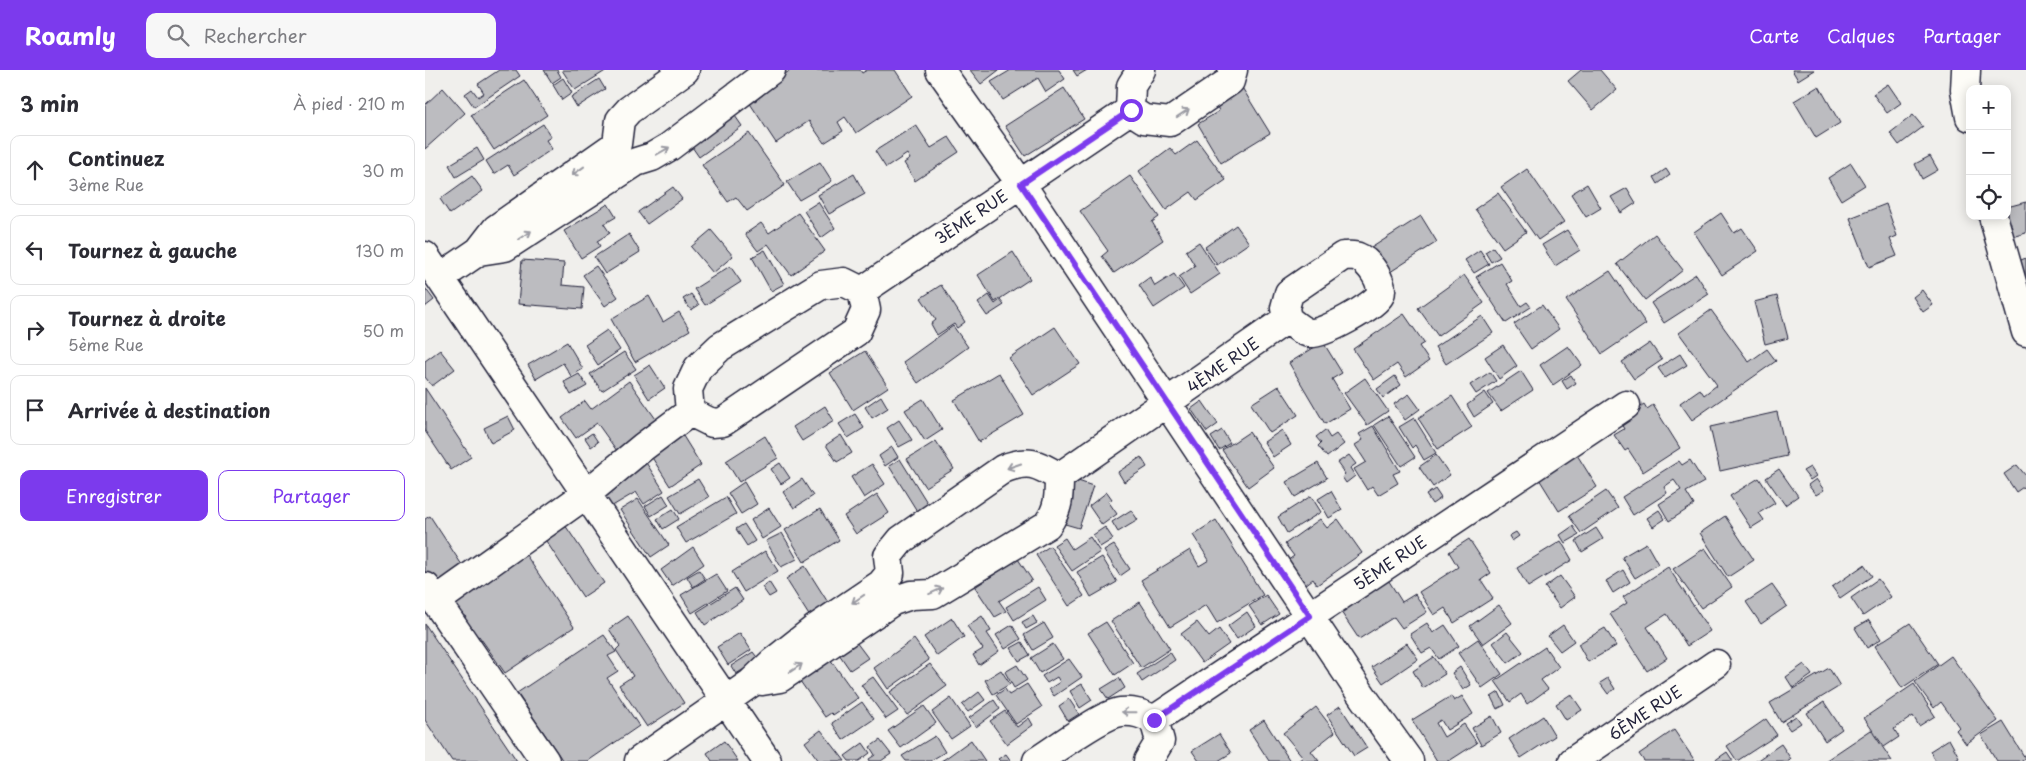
<!DOCTYPE html>
<html lang="fr">
<head>
<meta charset="utf-8">
<style>
	:root { --surface:#fff; --page:#f7f7f7; --text:#2b2b33; --muted:#7c7c81; --line:#e1e1e2; --accent:#7c3aed }
	body { margin:0; font-family:"Playpen Sans",sans-serif; background:var(--page); color:var(--text) }
	.controls { position:absolute; right:15px; top:15px; display:grid; overflow:hidden; border-radius:10px; box-shadow:0 2px 12px #0003 }
	.controls button { width:45px; height:45px; display:grid; place-items:center; padding:0; border:0; border-bottom:1px solid var(--line); background:var(--surface); color:var(--text); font:25px sans-serif }
	.stop { position:absolute; width:15px; height:15px; margin:-11px; border:4px solid #7c3aed; border-radius:50%; background:#fff }
	.stop.end { background:#7c3aed; border-color:#fff; box-shadow:0 1px 5px #0008 }
	.list { margin:0; padding:0; list-style:none }
	h2 { display:flex; justify-content:space-between; align-items:center; height:65px; margin:0; padding:0 20px; font-size:21px }
	h2 small { font-size:16px; font-weight:400; color:var(--muted) }
	.list li { display:grid; grid-template-columns:32px 1fr auto; gap:15px; align-items:center; box-sizing:border-box; height:70px; margin:0 10px 10px; padding:0 10px; border:1px solid var(--line); border-radius:10px }
	.list b { display:block; font-size:19px; white-space:nowrap }
	.list p { margin:0; font-size:16px; white-space:nowrap; color:var(--muted) }
	.list em { font-size:16px; font-style:normal; color:var(--muted) }
	.actions { display:flex; gap:10px; padding:15px 20px }
	.actions a { flex:1; padding:11px 0; border:1px solid var(--accent); border-radius:10px; text-align:center; font-size:18px; color:var(--accent) }
	.actions .main { background:var(--accent); color:#fff }
	.icon { flex:none; width:28px; height:28px; fill:none; stroke:currentColor; stroke-width:2; stroke-linecap:round; stroke-linejoin:round }
	.map { position:relative; flex:none; width:1601px; height:691px; overflow:hidden }
	header { display:flex; align-items:center; gap:30px; box-sizing:border-box; height:70px; padding:0 25px; background:var(--accent); color:#fff }
	header strong { font-size:24px }
	nav { display:flex; gap:28px; margin-inline-start:auto; font-size:18px }
	.search { width:350px; height:45px; background:var(--page); display:flex; align-items:center; gap:12px; box-sizing:border-box; padding:0 18px; border-radius:10px; color:var(--muted); font-size:19px }
	main { display:flex }
	aside { flex:1; background:var(--surface) }
	.map>svg:first-child { display:block }
	.building { fill:#bcbcc0; stroke:#22223b }
	.lines { fill:none; stroke-linecap:round; stroke-linejoin:round }
	.street-casing { stroke:#22223b; stroke-width:31 }
	.street { stroke:#fdfcf7; stroke-width:28 }
	.oneway { stroke:#9a9aa2 }
	.route { stroke:#7c3aed; stroke-width:6 }
	.labels { text-anchor:middle; stroke-width:4; stroke-linejoin:round; paint-order:stroke }
	.street-label { font-size:16px; fill:#22223b; stroke:#fdfcf7 }
</style>
</head>
<body>
<header>
<strong>Roamly</strong>
<div class="search"><svg class="icon" aria-label="search" viewBox="0 0 24 24"><circle cx="10" cy="10" r="6"/><path d="M15 15l6 6"/></svg>Rechercher</div>
<nav><a>Carte</a><a>Calques</a><a>Partager</a></nav>
</header>
<main>
<aside>
<h2>3 min<small>À pied · 210 m</small></h2>
<ul class="list">
<li><svg class="icon" aria-label="ahead" viewBox="0 0 24 24"><path d="M12 20V5M6 11l6-6 6 6"/></svg><div><b>Continuez</b><p>3ème Rue</p></div><em>30 m</em></li>
<li><svg class="icon" aria-label="left" viewBox="0 0 24 24"><path d="M17 20v-9H6M10 6l-5 5 5 5"/></svg><div><b>Tournez à gauche</b></div><em>130 m</em></li>
<li><svg class="icon" aria-label="right" viewBox="0 0 24 24"><path d="M7 20v-9h11M14 6l5 5-5 5"/></svg><div><b>Tournez à droite</b><p>5ème Rue</p></div><em>50 m</em></li>
<li><svg class="icon" aria-label="arrive" viewBox="0 0 24 24"><path d="M6 21V4h12l-3 4 3 4H6"/></svg><div><b>Arrivée à destination</b></div></li>
</ul>
<div class="actions"><a class="main">Enregistrer</a><a>Partager</a></div>
</aside>
<div class="map">
<svg width="1601" height="691" viewBox="0 0 1601 691">
	<rect width="100%" height="100%" fill="#f0efec"/>
	<filter id="ink" filterUnits="userSpaceOnUse"><feTurbulence type="fractalNoise" baseFrequency=".02" numOctaves="2"/><feDisplacementMap in="SourceGraphic" scale="10" xChannelSelector="R" yChannelSelector="G"/><feConvolveMatrix kernelMatrix="1 2 1 2 8 2 1 2 1" color-interpolation-filters="sRGB"/></filter>
	<g filter="url(#ink)">
		<!-- building -->
		<path class="building" d="M74,0H91L95,6L49,37L40,24L47,19L53,27L59,23L53,14Z
			M119,0H132L136,7L127,13Z
			M137,0H182L150,20Z
			M366,0H435L437,3L442,0H470L487,26L431,63L420,47L413,52L418,61L399,73L384,51L351,73L322,29Z
			M545,0H574L556,14Z
			M586,0H634L640,9L621,22L613,8L578,30L566,12Z
			M648,0H662L652,6Z
			M1156,0H1175L1192,20L1168,40L1143,11Z
			M1367,0H1389L1373,10Z
			M138,8L147,23L137,30L128,15Z
			M174,9L180,19L152,37L146,27Z
			M99,10L122,45L69,80L46,45Z
			M1463,14L1476,33L1462,43L1448,24Z
			M816,16L845,63L796,93L773,54L794,41L790,32Z
			M1394,16L1415,53L1391,68L1369,31Z
			M18,18L40,43L0,79V35Z
			M639,18L659,49L600,86L580,56Z
			M308,43L317,56L274,87L265,74Z
			M1488,45L1498,57L1474,75L1465,63Z
			M118,54L126,67L121,70L127,79L89,105L83,95L69,104L61,91Z
			M491,55L506,78L524,67L534,82L490,111L479,93L485,89L482,84L461,98L450,81Z
			M324,63L360,115L322,141L311,127L303,132L277,95Z
			M772,70L801,110L772,130L766,122L741,140L714,101L745,78L751,85Z
			M52,78L59,90L31,107L24,95Z
			M1505,86L1513,100L1497,109L1490,94Z
			M395,92L407,111L374,130L362,112Z
			M1426,93L1440,115L1416,130L1403,108Z
			M1102,99L1139,152L1113,170L1076,117Z
			M1241,99L1245,105L1233,114L1229,107Z
			M429,104L440,124L404,144L393,125Z
			M47,106L58,121L25,144L15,129Z
			M705,106L734,147L727,152L738,170L689,203L677,186L683,181L655,141Z
			M1162,114L1176,138L1161,147L1146,124Z
			M248,117L257,129L222,154L213,142Z
			M1202,118L1211,133L1196,143L1186,127Z
			M1073,123L1101,162L1078,178L1050,139Z
			M393,132L410,158L396,168L379,141Z
			M1601,132V163L1583,168L1582,137Z
			M183,134L191,147L179,154L185,163L172,171L175,176L156,188L139,161Z
			M1461,134L1472,166L1465,169L1472,186L1444,197L1425,148Z
			M373,143L400,181L366,205L343,174L333,181L320,164L336,153L344,163Z
			M1296,143L1309,163L1317,158L1333,181L1297,205L1269,162Z
			M996,146L1012,172L962,204L946,178Z
			M811,155L824,173L792,195L780,177Z
			M286,160L308,186L288,203L266,177Z
			M1142,160L1155,180L1130,196L1117,175Z
			M204,164L215,182L180,204L169,187Z
			M1230,164L1258,200L1220,230L1192,194Z
			M774,172L795,204L765,224L754,207L770,196L761,181Z
			M1068,177L1075,187L1066,192L1060,182Z
			M340,180L359,214L346,221L327,187Z
			M1055,180L1064,194L1049,203L1040,190Z
			M588,182L605,209L570,232L553,205Z
			M1601,188V215L1588,193Z
			M97,190L139,193L137,215L159,217L157,239L93,234Z
			M1075,192L1087,211L1082,214L1096,236L1102,232L1106,237L1081,253L1051,207Z
			M171,196L193,227L180,236L158,205Z
			M305,196L316,212L280,235L269,219Z
			M1185,201L1221,254L1177,284L1141,230Z
			M749,204L759,218L729,238L714,215L725,207L730,216Z
			M1271,204L1284,224L1239,253L1226,233Z
			M1039,205L1059,233L1013,266L993,238Z
			M516,215L540,252L532,258L529,254L512,265L506,254L511,250L496,228Z
			M0,218L9,230L0,237Z
			M1497,220L1508,235L1498,242L1488,227Z
			M266,224L274,235L266,240L258,229Z
			M564,225L570,234L575,230L579,235L562,246L553,233Z
			M224,226L238,252L254,242L265,260L210,292L186,249Z
			M1352,226L1363,268L1340,274L1329,232Z
			M1117,235L1134,259L1106,279L1089,254Z
			M1286,240L1324,292L1342,279L1351,291L1267,350L1255,333L1275,319L1279,325L1292,315L1254,263Z
			M979,244L999,273L994,276L1004,291L981,307L972,294L949,310L928,279Z
			M1057,246L1068,263L1021,294L1010,277Z
			M528,256L543,277L493,313L478,292Z
			M630,257L655,294L608,325L584,288Z
			M182,260L195,280L173,295L160,275Z
			M142,272L158,299L146,306L138,293L111,309L103,295Z
			M898,272L917,303L907,309L925,339L900,354L864,293Z
			M1225,273L1237,290L1209,309L1197,292Z
			M1078,275L1092,296L1074,309L1060,287Z
			M1143,276L1157,295L1128,315L1115,295Z
			M15,280L30,299L7,316L0,307V291Z
			M440,281L463,317L428,340L405,303Z
			M199,282L211,299L177,321L165,304Z
			M1255,284L1262,295L1240,308L1233,298Z
			M225,295L240,318L224,329L209,305Z
			M1096,301L1108,320L1076,341L1063,323Z
			M1065,302L1071,311L1051,324L1045,315Z
			M574,303L599,345L554,372L529,330Z
			M154,304L162,316L146,325L139,312Z
			M1146,305L1151,313L1142,319L1137,311Z
			M970,306L976,315L958,328L952,319Z
			M940,308L963,341L942,355L919,323Z
			M204,311L233,352L192,381L172,353L151,368L137,348L160,331L166,339Z
			M854,316L873,345L845,363L826,334Z
			M0,318L46,387L26,400L0,361Z
			M1060,322L1068,334L1049,347L1042,335Z
			M984,324L995,339L980,350L969,334Z
			M456,326L463,338L447,348L440,337Z
			M1027,326L1047,357L1013,379L993,348Z
			M498,329L517,360L500,371L480,340Z
			M777,331L793,354L782,362L766,339Z
			M1219,334L1222,339L1228,335L1255,378L1218,402L1203,379L1200,381L1189,365L1199,359L1194,350Z
			M400,336L409,351L377,371L368,357Z
			M1352,342L1362,386L1295,401L1285,357Z
			M430,344L439,358L423,368L414,354Z
			M83,346L90,360L66,373L59,358Z
			M963,346L990,387L976,396L949,355Z
			M989,348L1011,383L999,390L990,375L987,378L974,357Z
			M474,350L487,370L474,377L462,358Z
			M948,356L975,401L968,404L973,413L953,425L947,416L942,420L929,399L941,392L930,375L938,370L934,364Z
			M797,360L805,373L794,380L786,367Z
			M857,360L866,375L848,387L839,372Z
			M900,360L905,368L911,364L919,374L902,387L893,376L896,373L891,367Z
			M824,362L849,398L823,417L797,380Z
			M167,363L173,372L166,377L160,368Z
			M416,365L427,383L412,392L401,375Z
			M258,366L276,395L245,416L226,386Z
			M340,366L353,388L314,412L301,391Z
			M511,371L529,399L500,417L482,389Z
			M467,377L473,387L460,396L454,386Z
			M1149,380L1172,417L1134,441L1111,404Z
			M924,385L931,394L925,398L930,406L921,413L917,407L920,404L912,393Z
			M1011,385L1025,405L1008,417L994,397Z
			M716,387L722,397L699,412L693,402Z
			M475,389L503,434L492,441L464,396Z
			M1265,390L1279,412L1261,422L1269,435L1244,451L1234,434L1256,420L1249,410L1239,417L1242,423L1208,445L1197,427L1254,391L1257,395Z
			M220,391L239,421L219,434L211,422L184,438L174,422Z
			M355,393L365,408L356,414L346,399Z
			M893,393L902,408L870,427L861,412Z
			M447,394L460,414L439,428L426,407Z
			M1592,395L1601,406V415L1591,422L1579,404Z
			M1385,397L1391,406L1385,410L1378,401Z
			M1354,399L1373,426L1360,435L1341,408Z
			M1334,408L1350,433L1334,443L1339,450L1326,458L1305,426Z
			M273,409L284,427L255,444L244,426Z
			M377,409L388,426L369,438L358,422Z
			M647,409L668,416L654,458L633,452Z
			M1391,409L1399,420L1391,425L1383,415Z
			M319,412L332,434L316,444L303,423Z
			M1010,419L1016,428L1007,434L1001,425Z
			M906,421L917,440L904,448L893,429Z
			M1181,421L1193,438L1156,463L1144,446Z
			M682,422L687,429L683,431L692,444L677,455L664,436Z
			M452,424L464,443L431,464L419,446Z
			M238,425L244,435L226,446L220,436Z
			M886,426L896,442L862,463L853,447Z
			M301,427L311,444L261,473L251,457Z
			M213,429L244,475L226,487L195,440Z
			M344,438L356,457L337,469L326,450Z
			M248,439L254,449L238,459L232,449Z
			M395,439L414,470L379,492L360,460Z
			M706,440L713,450L693,462L687,452Z
			M1234,440L1240,449L1228,457L1222,448Z
			M5,446L39,498L9,518L0,504V449Z
			M1300,446L1329,490L1303,507L1275,463Z
			M895,449L902,458L913,449L937,483L892,515L888,509L880,515L862,491L869,486L860,474Z
			M791,450L838,525L792,553L781,535L745,557L716,510L765,480L774,496L784,490L768,465Z
			M319,454L330,471L322,476L311,459Z
			M140,455L179,513L158,527L119,468Z
			M1148,456L1154,465L1140,473L1135,465Z
			M680,457L688,469L675,477L668,465Z
			M1171,458L1178,469L1157,482L1151,471Z
			M1091,462L1094,466L1087,471L1084,466Z
			M357,463L372,489L356,497L341,471Z
			M665,467L675,482L647,501L629,475L640,468L647,479Z
			M1044,469L1066,503L1056,510L1068,528L1029,553L1020,538L1009,545L994,522L1033,497L1024,482Z
			M1136,471L1147,490L1103,517L1092,498Z
			M1221,473L1233,494L1210,508L1197,487Z
			M689,475L705,499L695,506L679,481Z
			M625,476L659,526L644,536L611,485Z
			M268,477L279,494L247,516L236,500Z
			M1280,478L1307,517L1276,538L1248,499Z
			M340,481L353,501L319,522L307,502Z
			M99,482L149,557L80,603L54,566L44,573L31,554L41,547L28,529Z
			M677,487L692,512L666,527L652,502Z
			M593,489L607,510L574,531L581,541L570,547L550,517Z
			M1439,495L1447,506L1415,528L1407,517Z
			M380,496L404,534L385,547L361,509Z
			M1243,497L1285,561L1262,576L1242,544L1222,557L1242,588L1222,601L1185,544L1202,533L1198,527Z
			M274,500L280,509L268,517L262,507Z
			M1198,500L1205,512L1188,523L1181,511Z
			M291,504L302,521L267,543L256,525Z
			M1135,506L1150,527L1135,538L1120,517Z
			M962,508L977,532L990,524L1002,542L977,558L969,547L934,569L914,539Z
			M1453,509L1466,527L1438,546L1426,528Z
			M344,512L351,523L344,527L337,517Z
			M1347,515L1362,536L1336,554L1321,532Z
			M613,517L621,530L589,550L581,537Z
			M310,518L318,530L280,555L272,542Z
			M841,525L854,544L837,555L824,536Z
			M715,532L745,579L716,598L686,551Z
			M1074,535L1087,553L1058,574L1045,556Z
			M822,542L831,556L812,569L803,556Z
			M203,546L259,633L222,657L194,615L208,606L191,580L195,576L184,559Z
			M557,546L566,561L562,563L574,581L554,595L548,585L558,579L542,556Z
			M608,546L612,553L601,559L597,552Z
			M527,548L539,567L512,586L499,567Z
			M1444,550L1456,569L1442,578L1430,558Z
			M681,552L708,593L690,605L663,563Z
			M772,552L784,567L794,559L804,574L777,593L756,564Z
			M619,553L628,568L608,580L599,565Z
			M1002,553L1008,563L1020,555L1034,576L1014,589L1006,578L997,583L985,564Z
			M1485,553L1513,594L1477,618L1450,576Z
			M0,554L92,691H27L0,650Z
			M587,555L596,569L580,579L571,565Z
			M1138,555L1149,571L1135,581L1123,566Z
			M1180,558L1191,576L1163,592L1153,574Z
			M1082,562L1098,582L1083,593L1068,573Z
			M315,563L326,580L303,595L292,577Z
			M179,565L191,582L183,586L193,601L182,608L214,656L163,691H138L92,623Z
			M489,569L504,590L463,619L449,598Z
			M1053,569L1077,604L1057,618L1033,583Z
			M431,572L443,588L425,600L414,584Z
			M597,572L605,585L594,591L586,578Z
			M982,573L993,589L958,613L947,597Z
			M628,574L638,589L615,603L606,588Z
			M1120,577L1134,597L1116,610L1123,619L1102,634L1096,624L1085,632L1070,611Z
			M328,582L334,590L311,604L306,596Z
			M745,582L750,590L717,612L712,604Z
			M1526,586L1573,651L1541,674L1531,660L1534,657L1516,632L1509,638L1490,612Z
			M1009,587L1020,604L998,618L988,601Z
			M405,589L433,628L408,645L406,643L400,647L375,611Z
			M644,589L657,607L629,626L624,619L635,612L632,607L622,613L617,606Z
			M505,594L522,616L482,645L465,622Z
			M1379,594L1387,605L1368,618L1361,607Z
			M592,595L602,610L589,618L580,602Z
			M1035,597L1046,615L1038,620L1027,603Z
			M1404,598L1415,616L1356,652L1345,633Z
			M576,600L585,614L568,624L560,610Z
			M448,607L473,641L461,649L436,615Z
			M694,608L700,618L683,629L676,619Z
			M1183,608L1190,619L1183,624L1175,613Z
			M602,614L617,637L591,654L571,625L580,619L584,625Z
			M657,614L667,630L655,638L645,621Z
			M1489,614L1510,646L1494,656L1488,646L1469,659L1474,667L1459,677L1439,648Z
			M554,622L560,630L543,642L537,635Z
			M1074,622L1080,635L1072,639L1066,627Z
			M1146,624L1157,640L1141,650L1131,634Z
			M1026,626L1029,631L1037,626L1048,644L1022,660L1016,650L1011,653L1019,667L1039,654L1052,673L1024,691H1012L987,650Z
			M526,628L545,656L526,669L507,642Z
			M644,629L654,644L643,651L634,636Z
			M569,630L575,639L551,657L544,648Z
			M437,632L449,649L418,670L407,653Z
			M1399,632L1417,659L1400,671L1382,643Z
			M499,636L511,653L476,678L463,661Z
			M915,636L942,678L929,686L902,645Z
			M891,637L910,662L886,681L894,691H873L878,687L858,663Z
			M580,641L592,657L604,648L608,655L582,674L565,651Z
			M1067,646L1076,663L1056,675L1047,658Z
			M1118,646L1130,666L1096,688L1084,669Z
			M1371,646L1376,653L1365,660L1360,653Z
			M1341,649L1352,665L1312,691L1302,676Z
			M839,650L865,691H844L824,660Z
			M1578,652L1600,688L1595,691H1572L1556,665Z
			M396,660L420,691H394L380,672Z
			M1249,660L1270,691H1219L1214,684Z
			M1446,660L1467,691H1400Z
			M794,664L806,683L793,691H774L767,681Z
			M510,666L520,682L505,691H481L477,686Z
			M1524,669L1534,687L1528,691H1511L1505,681Z
			M455,670L466,684L456,691H445L444,689L450,685L445,677Z
			M546,670L560,691H516L521,688Z
			M299,671L313,691H287L282,683Z
			M438,673L445,683L434,691H424L420,686Z
			M1356,674L1366,689L1364,691H1331Z
			M1302,682L1308,691H1289Z
			M581,684L586,691H575L573,689Z"/>
		<g class="lines">
			<!-- street casing -->
			<g class="street-casing">
				<path id="street" d="M515,0L596,114L938,627L984,691
					M716,0L706,16L705,40L719,49L745,52L805,11L808,0
					M1541,0L1540,20L1545,47
					M1568,146L1601,262
					M54,181L80,177L211,92L227,87L244,77L346,0
					M0,186L342,691
					M918,186C922,186 929,185 933,187C944,191 960,214 955,225C950,236 897,265 885,263C877,262 869,254 862,249L860,238L864,223Z
					M16,207L54,181L71,159L192,74L195,50L204,40L260,0
					M419,212L437,221L441,240L431,262L298,352L287,353L265,342L263,319L273,298L295,277L396,215Z
					M437,221L705,40
					M634,407L862,249
					M1,517L120,691
					M11,531L160,425L218,377L265,342
					M337,611L355,608L468,531L486,525L508,524L622,455C634,439 634,426 634,407
					M729,650L1201,335
					M214,691L326,613L348,592L391,558L456,514L465,503L463,486L476,470L578,399C603,389 612,393 634,407
					M612,691C630,680 677,644 696,642C709,641 718,644 729,650L735,671L723,691
					M1148,691L1291,594"/>
			</g>
			<!-- street -->
			<use href="#street" class="street"/>
		</g>
		<!-- one-way arrows -->
		<defs><path id="oneway-shaft" d="M-6 0H5M1.5-3L5.5 0L1.5 3" fill="none" stroke-width="1.6" stroke-linecap="round" stroke-linejoin="round" transform="scale(1.25)"/></defs>
		<g class="oneway">
			<use href="#oneway-shaft" transform="translate(758 43) rotate(-34)"/>
			<use href="#oneway-shaft" transform="translate(238 81) rotate(-30)"/>
			<use href="#oneway-shaft" transform="translate(153 101) rotate(144)"/>
			<use href="#oneway-shaft" transform="translate(100 165) rotate(-32)"/>
			<use href="#oneway-shaft" transform="translate(589 396) rotate(161)"/>
			<use href="#oneway-shaft" transform="translate(511 521) rotate(-24)"/>
			<use href="#oneway-shaft" transform="translate(433 529) rotate(146)"/>
			<use href="#oneway-shaft" transform="translate(371 598) rotate(-34)"/>
			<use href="#oneway-shaft" transform="translate(704 642) rotate(-179)"/>
		</g>
	</g>
	<g class="lines" filter="url(#ink)">
		<!-- route -->
		<path class="route" d="M706,40L596,114L885,546L729,650"/>
	</g>
	<g class="labels">
		<!-- street labels -->
		<g class="street-label">
			<text transform="translate(546 147) rotate(-34)" y="6">3ÈME RUE</text>
			<text transform="translate(798 295) rotate(-35)" y="6">4ÈME RUE</text>
			<text transform="translate(965 493) rotate(-34)" y="6">5ÈME RUE</text>
			<text transform="translate(1220 643) rotate(-34)" y="6">6ÈME RUE</text>
		</g>
	</g>
</svg>
<div class="controls">
<button>+</button>
<button>−</button>
<button><svg class="icon" aria-label="locate" viewBox="0 0 24 24"><circle cx="12" cy="12" r="6"/><path d="M12 2v4M12 18v4M2 12h4M18 12h4"/></svg></button>
</div>
<div class="stop" style="left:706px;top:40px"></div>
<div class="stop end" style="left:729px;top:650px"></div>
</div>
</main>
</body>
</html>
